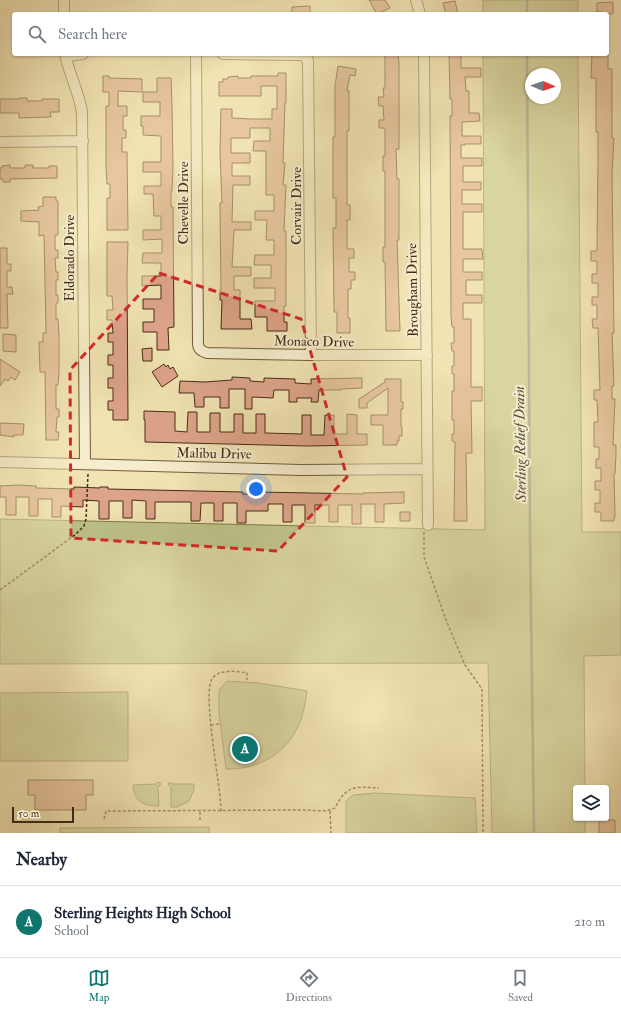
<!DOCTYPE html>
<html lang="en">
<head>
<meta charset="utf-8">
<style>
	:root { --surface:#fff; --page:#f2f2f3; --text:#1f2937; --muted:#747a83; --line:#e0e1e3; --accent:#0f766e }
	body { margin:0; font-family:"IM FELL Double Pica",serif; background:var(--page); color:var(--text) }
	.controls { position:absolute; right:12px; bottom:12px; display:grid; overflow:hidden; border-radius:4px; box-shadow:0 1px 3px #0004 }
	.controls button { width:36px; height:36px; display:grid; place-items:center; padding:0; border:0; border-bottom:1px solid var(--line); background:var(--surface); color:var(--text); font:20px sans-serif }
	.compass { position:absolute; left:525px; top:68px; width:36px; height:36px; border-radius:50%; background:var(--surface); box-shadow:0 1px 3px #0004; rotate:92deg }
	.scale { position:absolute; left:12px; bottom:10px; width:62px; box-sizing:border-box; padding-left:4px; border:2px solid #462c15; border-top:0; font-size:11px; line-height:14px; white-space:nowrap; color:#462c15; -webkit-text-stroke:3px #f6edce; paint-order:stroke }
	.you { position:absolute; left:256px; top:489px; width:14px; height:14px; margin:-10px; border:3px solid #fff; border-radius:50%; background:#1a73e8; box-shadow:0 0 0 6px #1a73e833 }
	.badge { display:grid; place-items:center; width:26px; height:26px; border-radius:50%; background:var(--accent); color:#fff; font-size:13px; font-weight:700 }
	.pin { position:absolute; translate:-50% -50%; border:2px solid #fff; box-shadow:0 1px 4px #0006 }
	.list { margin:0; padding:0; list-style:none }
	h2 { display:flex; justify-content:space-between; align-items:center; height:52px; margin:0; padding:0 16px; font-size:17px }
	h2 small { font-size:13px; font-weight:400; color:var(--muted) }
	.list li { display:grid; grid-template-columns:26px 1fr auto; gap:12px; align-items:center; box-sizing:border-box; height:72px; padding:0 16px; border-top:1px solid var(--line) }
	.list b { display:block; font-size:15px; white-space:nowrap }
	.list p { margin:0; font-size:13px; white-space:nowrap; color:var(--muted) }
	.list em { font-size:13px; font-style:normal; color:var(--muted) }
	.icon { flex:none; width:22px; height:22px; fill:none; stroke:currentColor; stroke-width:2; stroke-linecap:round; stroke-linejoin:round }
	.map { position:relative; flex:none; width:621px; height:833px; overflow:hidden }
	.search { position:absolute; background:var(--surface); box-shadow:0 1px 3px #0004; left:12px; right:12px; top:12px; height:44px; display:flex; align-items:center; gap:10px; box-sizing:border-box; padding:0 14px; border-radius:4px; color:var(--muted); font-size:15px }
	.sheet { height:124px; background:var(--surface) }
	nav { display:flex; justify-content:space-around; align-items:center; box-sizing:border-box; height:56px; border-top:1px solid var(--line); background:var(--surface); font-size:11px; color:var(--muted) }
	nav a { display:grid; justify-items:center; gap:2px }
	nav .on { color:var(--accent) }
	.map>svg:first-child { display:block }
	.green { fill:#bdc38a; stroke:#827850; fill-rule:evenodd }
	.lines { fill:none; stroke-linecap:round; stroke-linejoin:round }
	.stream { stroke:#7c8277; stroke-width:2.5 }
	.building { fill:#dea48a; stroke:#462c15 }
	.minor-casing { stroke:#715a3c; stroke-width:12 }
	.path { stroke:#462c15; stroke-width:1.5; stroke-dasharray:3 2; stroke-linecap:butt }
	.minor { stroke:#f6edce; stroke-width:10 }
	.marked { fill:none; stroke:#d62828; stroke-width:3; stroke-dasharray:8 5; stroke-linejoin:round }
	.labels { text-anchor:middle; stroke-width:4; stroke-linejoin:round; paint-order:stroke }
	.street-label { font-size:14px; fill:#462c15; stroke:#f6edce }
	.water-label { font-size:15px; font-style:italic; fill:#5c503e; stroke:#f6edce }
</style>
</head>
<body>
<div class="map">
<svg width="621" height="833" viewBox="0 0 621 833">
	<rect width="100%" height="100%" fill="#f1e3b3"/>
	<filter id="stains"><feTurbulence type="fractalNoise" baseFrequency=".005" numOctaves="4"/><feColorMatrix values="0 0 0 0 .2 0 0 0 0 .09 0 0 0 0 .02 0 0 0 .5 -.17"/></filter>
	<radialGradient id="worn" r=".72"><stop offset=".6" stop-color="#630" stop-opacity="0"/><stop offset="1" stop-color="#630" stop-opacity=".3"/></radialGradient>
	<!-- green -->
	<path class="green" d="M483,0H578V14H483Z
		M483,54H578L582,532H621V655L584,656L585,788H576V818H585V833H492L488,663L0,664V519L485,530ZM531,74H555V98H531Z
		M227,681L259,683L307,691C305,703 304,713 299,724C287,754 257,770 226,769L219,713V690Z
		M128,692V761H0V693Z
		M159,782L161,784L158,787L159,806C144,806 134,802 133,785L156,784Z
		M170,782L173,784H194V790L189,801L177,807H171V787L168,784Z
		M375,793L475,798L477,833H346V801L353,795Z
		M209,827V833H60V828Z"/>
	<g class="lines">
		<!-- stream -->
		<path class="stream" d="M527,0V14
			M527,54L530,536L534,833"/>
	</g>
	<!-- building -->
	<path class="building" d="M369,0H385L390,8L377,14Z
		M455,1L458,14H446L443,3Z
		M613,2V14H603V12H597V3Z
		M310,6V14H292V7Z
		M385,54H398L399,64V149H396L397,179H399V240H397L400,331H386L385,262H383V247H385V171H383V156H385V128H379V120H384L383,106H379L378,97H384L383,88H385Z
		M449,54H461V68H481V77H465L466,91H469V113H479L480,121L462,122V136H481V144H465V145H461V158H482V166H463V182H481V190H462V204H482V212H463V249H482L483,259H463V272H482V280H466V295H482V303H463V319H471V387H482V401H471L472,453H466L467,521H454L455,442L452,441V434H454V420H452V391H454V374H452V366H454V351H452L451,343H454V327H452L451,315L450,116H452V99H450Z
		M592,54H608V69H612V138H614L612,174L614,333H612L614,386H612V399H615L613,445H616V454L615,474H614L615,517H614V521H601V512H595V503H600V490H595V481H601V468H596V459H599V447H594V422H598L597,400H594V390H600L598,328H593L592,319H597V305H592V297H598V283H592V274H597V261H591V251H597L598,159V132H596V78H591Z
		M338,66L356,69L355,76L350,75L347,91H349V131H347V205H350V220H347V249H354V258H349V272H355V280H351V289H348V318H350V333H337V312H334L333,228H336V198H333V137H335V86Z
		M278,73H286V103H285L283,163H285L283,185H286L284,231H286V306H284V322H287V331H267V317H255V301H275V288H254V278H271V265H254L255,255H274V240H266L267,220H255V211H274V195H266V151H253L254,141H270V128H250V138H231V153H250V163H232V176H250V185H233L232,222H251V230H234L232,267H251V276H234V290H240V319H251L252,329H221L222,300H220V290H221L220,203H222L220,152L221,109H232V118L250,119H272V109H277V86H261V96H219V82H223V79H228V77L238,76V78H251V76H278Z
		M103,76H109V78L142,79V92L118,91V106H127V116H123V130H126V138H122V152H127L128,230H107V198H110V184H107L106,166V106H109V92H103Z
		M157,78H171L172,106L173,168L172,191H171V207H173L174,327L168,328L169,350H157V332H143V322H154V309H143V299H161V285L142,286V276H161V263H142L143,253H162V239L143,240V230H161V216H154L153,194H144V186H161V172H143V162H161V136L143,135V126H141V116H160V102H143V92H157Z
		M19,98H27V101H42V99H59V112H50L51,117L19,118V113H0V99H19Z
		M10,165V168H25V165H33V168H49V166H57V178L10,179V182H3V179H0V168H2V166Z
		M43,197H56V201H58V235H55V250H58V258H55L56,272H58V280H56V295H58V303H56V319H58L59,336V372L58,385H56V409H59V417H57L56,432H59L58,440H46L45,372H40L39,342H43V333H46L44,235L39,236V222L21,221V211L39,210L38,207L43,206Z
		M107,242H128L127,275L128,420H113V410H108V401H113V388H108V378H113V365H108V355H113V342H108V333H113L112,320H107V310H113L112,296H107Z
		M0,248H7V264H11V271H7V287H12L13,294H7L8,328H0Z
		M3,334L16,335V352L3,351Z
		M152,348V361H143L142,349Z
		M0,359L20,372L15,380L11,377L8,381L5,379L0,386Z
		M164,364L166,367L168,365L170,369L173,367L178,376L162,387L152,372Z
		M232,377L250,378V381L264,382V378L295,379V383L311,384V379L362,378V388L341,389V390H319L318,402H311L312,398H297V402H289V390H274L273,398L252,397V409H245V389H229V408H220V397H204V407H195L194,393H179L180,381L205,382L232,380Z
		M385,379H401V402H403V409H401V427H402V436H399V441H397V445H383V425H371V415H388V388L367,403V408H359V399L385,382Z
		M144,411L175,412V431L187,432L188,412H197V432H210V413H220V432H234V414H243V433H256V414H265V433L302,434V415H311V435H324L325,415H334V434H347V414L357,415V434H367V445L307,446L145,442V420H144Z
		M0,423L24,424L23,435H14V437L0,435Z
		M19,485L36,486V488L74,489V487L100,488V487H108V489L243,492V494H259V492L363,494V493L404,492V503L384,504V522H375V504H361V524H352V505H338V522H329V505H315V523H305V505H292V522H283V504H268V511H246V523H237V503H223V521H214V503H201L200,521H191V502H155V519H146V501L132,500V518H123V501H109V519H99V501L83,500V507L61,506V517H52V499H38V516H29V497H16V515H6V497H0V486Z
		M400,512H410V521H400Z
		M28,780H93V795H86V810H35V795H28Z
		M599,820H615V833H599Z"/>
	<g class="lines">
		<!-- minor casing -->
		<g class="minor-casing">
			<path id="minor" d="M64,0V14
				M416,0L420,14
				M65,54C69,74 79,92 82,112L85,464
				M196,54L198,343C198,349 201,351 207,353L311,355H427
				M223,54L299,55H303L308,60L311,355
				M424,54L428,525
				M66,56L83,54
				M0,142L83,141
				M0,462L301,470L427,469"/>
		</g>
		<!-- path -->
		<path class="path" d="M424,532V557L446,620L465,665L482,689L483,833
			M0,590L76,534L84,526L86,519L88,474
			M211,725L219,724
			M221,811C221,787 202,694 212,679C218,669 237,671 247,673V680
			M330,811L331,833
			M200,812V821
			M104,819L106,811L302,810L326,811L335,808C347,784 355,787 379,788"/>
		<!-- minor -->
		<use href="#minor" class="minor"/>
	</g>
	<!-- marked area -->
	<path d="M0 0H621V833H0ZM159,273L301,319L347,477L278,551L71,538L70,370Z" fill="#f1e3b3" fill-opacity=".55" fill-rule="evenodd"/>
	<path class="marked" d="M159,273L301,319L347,477L278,551L71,538L70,370Z"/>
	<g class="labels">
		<!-- street labels -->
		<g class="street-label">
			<text transform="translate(183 203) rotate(-90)" y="5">Chevelle Drive</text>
			<text transform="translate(296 206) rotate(-90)" y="5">Corvair Drive</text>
			<text transform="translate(69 258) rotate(-90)" y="5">Eldorado Drive</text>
			<text transform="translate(412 290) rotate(-91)" y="5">Brougham Drive</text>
			<text transform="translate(314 341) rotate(1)" y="5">Monaco Drive</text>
			<text transform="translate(214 453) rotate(1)" y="5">Malibu Drive</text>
		</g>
		<!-- water labels -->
		<g class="water-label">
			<text transform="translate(520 444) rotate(-91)" y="5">Sterling Relief Drain</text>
		</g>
	</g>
	<rect width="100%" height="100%" filter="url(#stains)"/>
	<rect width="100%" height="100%" fill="url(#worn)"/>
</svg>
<div class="controls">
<button><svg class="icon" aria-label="layers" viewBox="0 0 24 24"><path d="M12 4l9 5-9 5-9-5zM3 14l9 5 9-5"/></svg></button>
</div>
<svg class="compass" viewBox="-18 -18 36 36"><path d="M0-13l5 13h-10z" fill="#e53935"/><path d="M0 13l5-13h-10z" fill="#747a83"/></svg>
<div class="scale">50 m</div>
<div class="you"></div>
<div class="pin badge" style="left:245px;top:749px">A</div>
<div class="search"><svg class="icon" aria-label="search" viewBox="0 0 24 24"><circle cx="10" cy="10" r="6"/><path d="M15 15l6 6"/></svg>Search here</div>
</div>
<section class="sheet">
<h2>Nearby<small></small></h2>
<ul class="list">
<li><span class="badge">A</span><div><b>Sterling Heights High School</b><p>School</p></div><em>210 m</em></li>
</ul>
</section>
<nav>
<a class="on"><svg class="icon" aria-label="map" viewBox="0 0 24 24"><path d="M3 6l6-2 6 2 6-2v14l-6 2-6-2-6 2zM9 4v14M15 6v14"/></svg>Map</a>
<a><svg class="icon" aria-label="directions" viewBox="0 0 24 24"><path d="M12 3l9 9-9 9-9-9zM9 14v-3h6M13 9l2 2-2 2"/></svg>Directions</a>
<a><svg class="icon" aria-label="saved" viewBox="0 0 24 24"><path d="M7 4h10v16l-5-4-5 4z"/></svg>Saved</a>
</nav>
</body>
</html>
